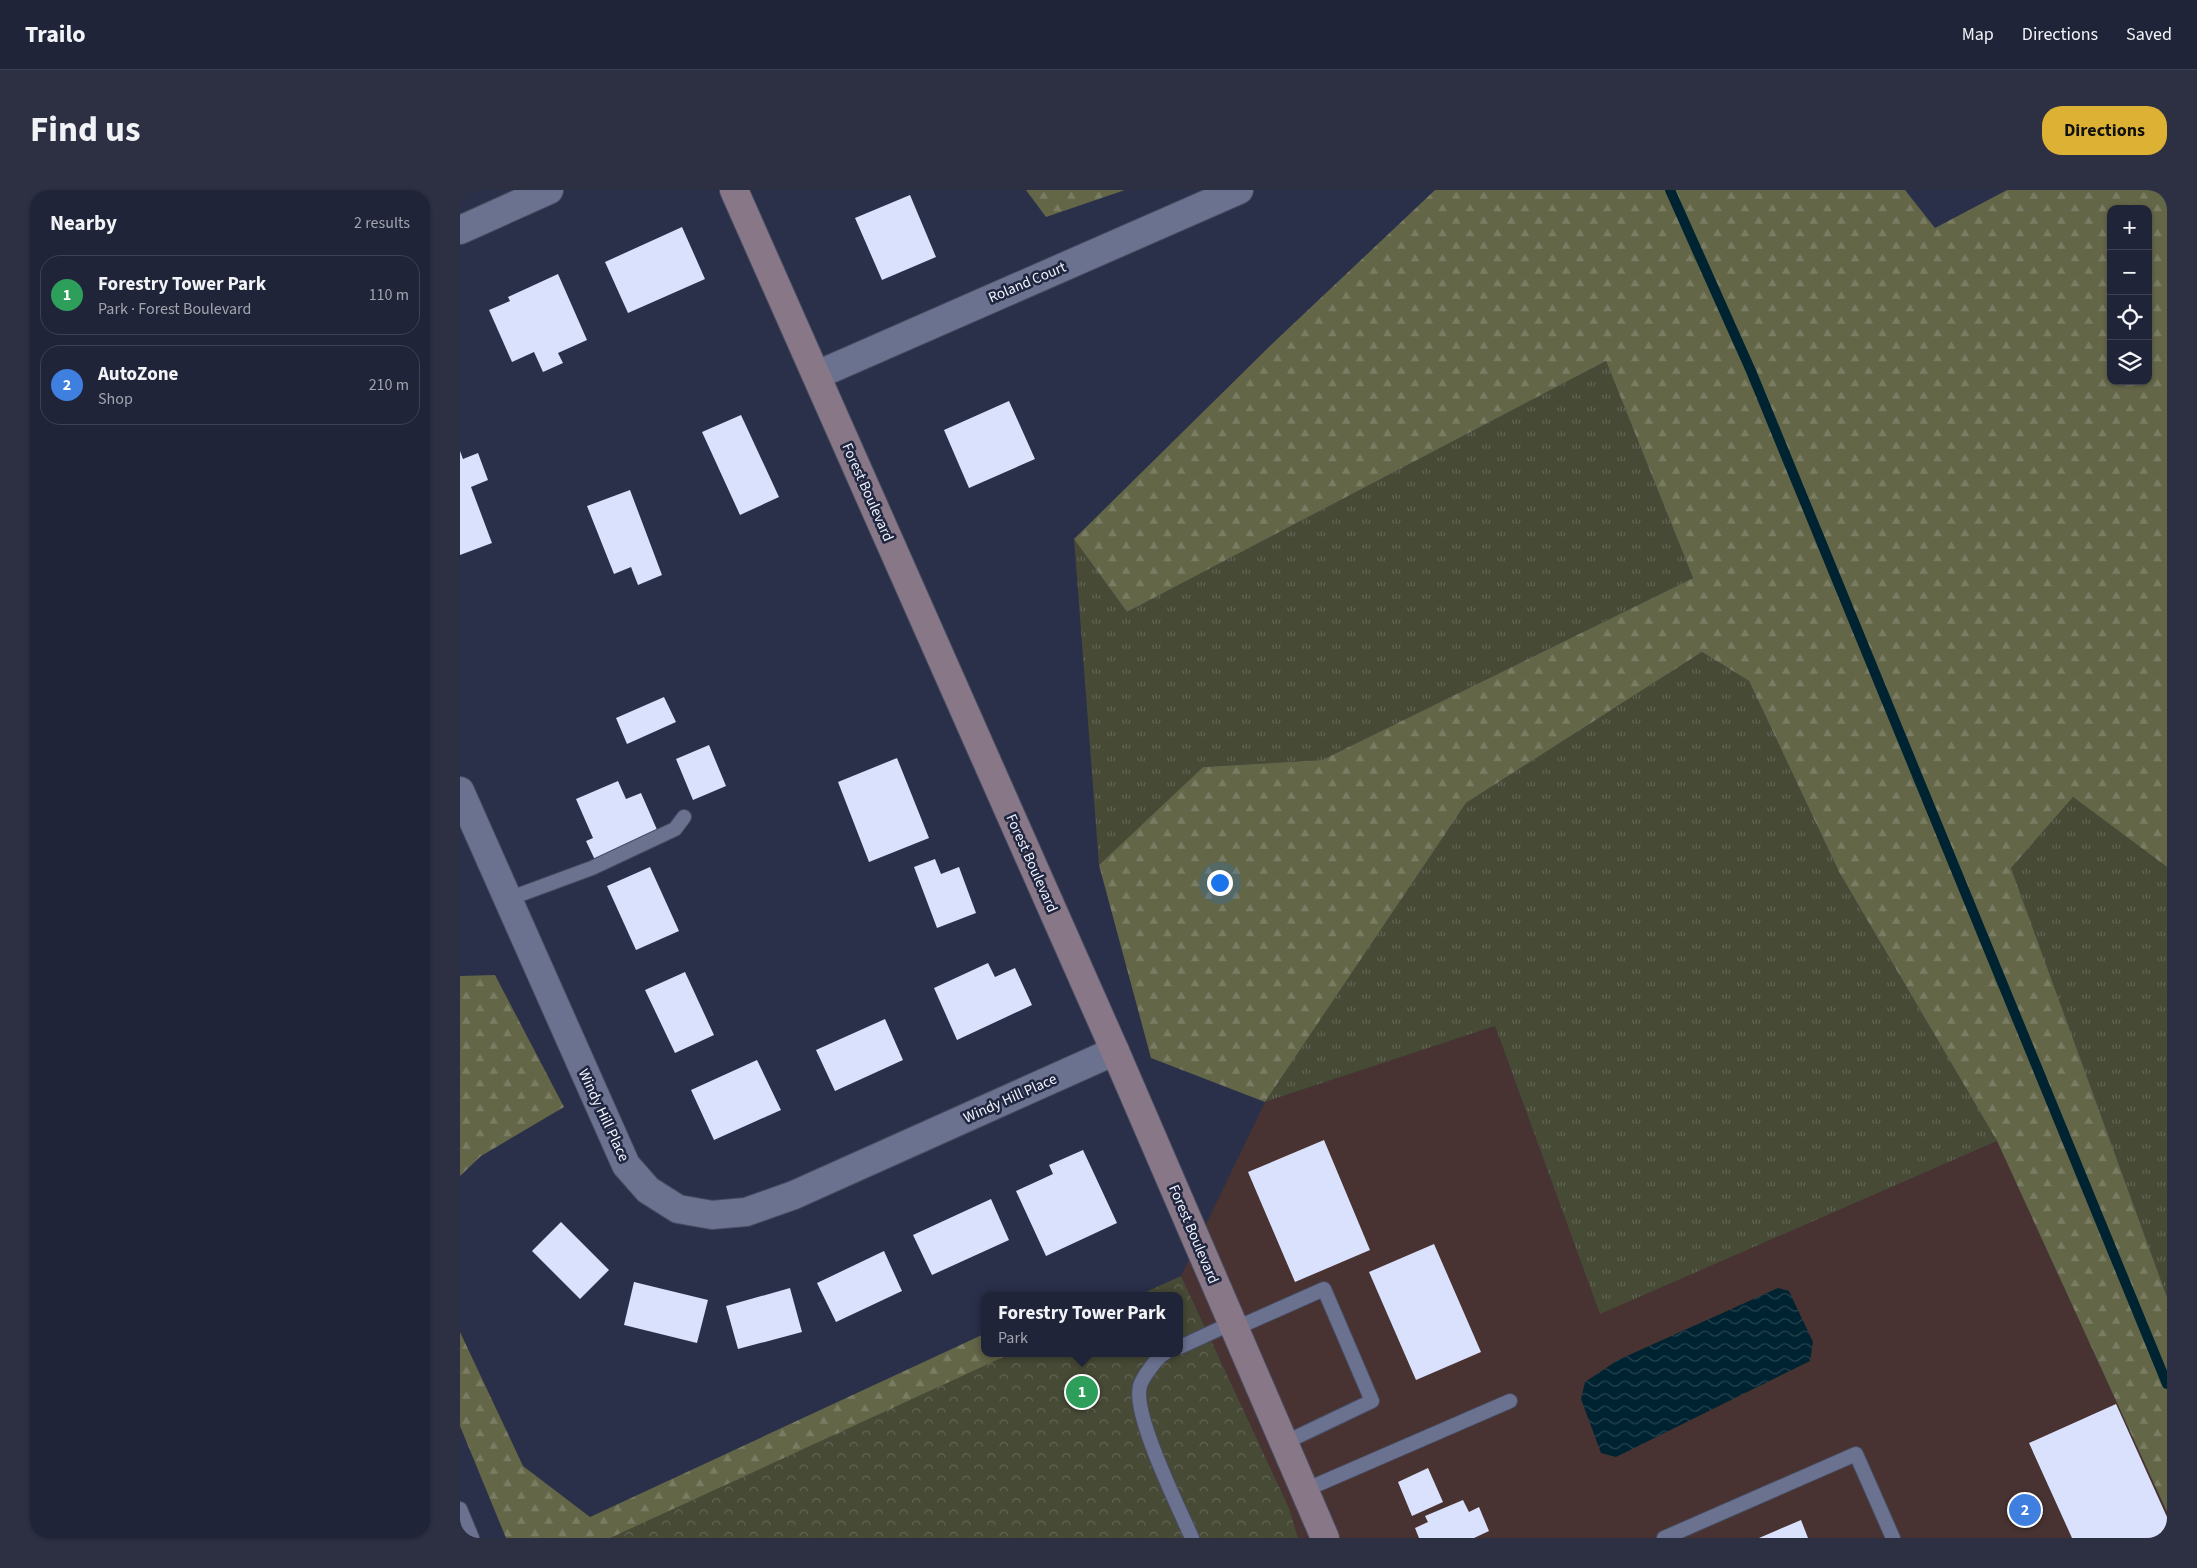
<!DOCTYPE html>
<html lang="en">
<head>
<meta charset="utf-8">
<style>
	:root { --surface:#202438; --page:#2d3043; --text:#f1f3f6; --muted:#a2a4ae; --line:#3d4153; --accent:#ddb133 }
	body { margin:0; font-family:"Source Sans 3",sans-serif; background:var(--page); color:var(--text) }
	.controls { position:absolute; right:15px; top:15px; display:grid; overflow:hidden; border-radius:10px; box-shadow:0 1px 4px #0004 }
	.controls button { width:45px; height:45px; display:grid; place-items:center; padding:0; border:0; border-bottom:1px solid var(--line); background:var(--surface); color:var(--text); font:25px sans-serif }
	.you { position:absolute; left:759px; top:692px; width:18px; height:18px; margin:-12px; border:4px solid #fff; border-radius:50%; background:#1a73e8; box-shadow:0 0 0 8px #1a73e833 }
	.badge { display:grid; place-items:center; width:32px; height:32px; border-radius:50%; background:var(--accent); color:#fff; font-size:16px; font-weight:700 }
	.pin { position:absolute; translate:-50% -50%; border:2px solid #fff; box-shadow:0 1px 5px #0006 }
	.popup { position:absolute; left:521px; top:1102px; width:202px; height:65px; box-sizing:border-box; display:grid; place-content:center; border-radius:10px; background:var(--surface); filter:drop-shadow(0 1px 4px #0005); font-size:16px; white-space:nowrap; color:var(--muted) }
	.popup b { font-size:19px; color:var(--text) }
	.popup::after { content:''; position:absolute; left:50%; top:100%; margin-left:-10px; border:10px solid transparent; border-top-color:var(--surface) }
	.list { margin:0; padding:0; list-style:none }
	h2 { display:flex; justify-content:space-between; align-items:center; height:65px; margin:0; padding:0 20px; font-size:21px }
	h2 small { font-size:16px; font-weight:400; color:var(--muted) }
	.list li { display:grid; grid-template-columns:32px 1fr auto; gap:15px; align-items:center; box-sizing:border-box; height:80px; margin:0 10px 10px; padding:0 10px; border:1px solid var(--line); border-radius:20px }
	.list b { display:block; font-size:19px; white-space:nowrap }
	.list p { margin:0; font-size:16px; white-space:nowrap; color:var(--muted) }
	.list em { font-size:16px; font-style:normal; color:var(--muted) }
	.icon { flex:none; width:28px; height:28px; fill:none; stroke:currentColor; stroke-width:2; stroke-linecap:round; stroke-linejoin:round }
	.map { position:relative; flex:none; width:1707px; height:1348px; overflow:hidden; border-radius:20px }
	header { display:flex; align-items:center; gap:30px; box-sizing:border-box; height:70px; padding:0 25px; background:var(--surface); border-bottom:1px solid var(--line) }
	header strong { font-size:24px }
	nav { display:flex; gap:28px; margin-inline-start:auto; font-size:18px }
	.intro { display:flex; align-items:center; justify-content:space-between; box-sizing:border-box; height:120px; padding:0 30px }
	h1 { margin:0; font-size:35px }
	.button { padding:12px 22px; border-radius:20px; background:var(--accent); color:#111; font-size:18px; font-weight:700 }
	main { display:flex; gap:30px; padding:0 30px }
	aside { flex:1; background:var(--surface); border-radius:20px; box-shadow:0 1px 4px #0004 }
	.map>svg:first-child { display:block }
	.commercial { fill:#483332 }
	.grass { fill:url(#grass-tufts) }
	.forest { fill:url(#forest-firs); fill-rule:evenodd }
	.park { fill:url(#park-crowns) }
	.water { fill:url(#water-waves) }
	.lines { fill:none; stroke-linecap:round; stroke-linejoin:round }
	.stream { stroke:#002331; stroke-width:10 }
	.building { fill:#dae1fc }
	.lane-casing { stroke:#484c61; stroke-width:16 }
	.street-casing { stroke:#484c61; stroke-width:30 }
	.secondary-casing { stroke:#484c61; stroke-width:30 }
	.lane { stroke:#6b7290; stroke-width:14 }
	.street { stroke:#6b7290; stroke-width:28 }
	.secondary { stroke:#887887; stroke-width:28 }
	.labels { text-anchor:middle; stroke-width:5; stroke-linejoin:round; paint-order:stroke }
	.street-label { font-size:15px; fill:#f1f4ff; stroke:#20263f }
</style>
</head>
<body>
<header>
<strong>Trailo</strong>
<nav><a>Map</a><a>Directions</a><a>Saved</a></nav>
</header>
<div class="intro"><h1>Find us</h1><a class="button">Directions</a></div>
<main>
<aside>
<h2>Nearby<small>2 results</small></h2>
<ul class="list">
<li><span class="badge" style="background:#2e9e5b">1</span><div><b>Forestry Tower Park</b><p>Park · Forest Boulevard</p></div><em>110 m</em></li>
<li><span class="badge" style="background:#3f7fe0">2</span><div><b>AutoZone</b><p>Shop</p></div><em>210 m</em></li>
</ul>
</aside>
<div class="map">
<svg width="1707" height="1348" viewBox="0 0 1707 1348">
	<defs>
		<pattern id="grass-tufts" width="24" height="20" patternUnits="userSpaceOnUse" patternTransform="scale(1.25)"><rect width="24" height="20" fill="#474a35"/><path d="M3 7l-1-3M5 7V3M7 7l1-3M15 17l-1-3M17 17v-4M19 17l1-3" fill="none" stroke="#626553"/></pattern>
		<pattern id="forest-firs" width="22" height="20" patternUnits="userSpaceOnUse" patternTransform="scale(1.25)"><rect width="22" height="20" fill="#636647"/><path d="M5 1l3.5 6h-7zM16 11l3.5 6h-7z" fill="#7a7c63"/></pattern>
		<pattern id="park-crowns" width="20" height="18" patternUnits="userSpaceOnUse" patternTransform="scale(1.25)"><rect width="20" height="18" fill="#474a35"/><path d="M2 6a3 3 0 1 1 6 0M12 15a3 3 0 1 1 6 0" fill="none" stroke="#626553"/></pattern>
		<pattern id="water-waves" width="16" height="10" patternUnits="userSpaceOnUse" patternTransform="scale(1.25)"><rect width="16" height="10" fill="#002331"/><path d="M0 5q4-4 8 0t8 0" fill="none" stroke="#264450"/></pattern>
	</defs>
	<rect width="100%" height="100%" fill="#2a304a"/>
	<!-- commercial -->
	<path class="commercial" d="M1035,836L1140,1123L1537,951L1707,1322V1348H838L829,1318L721,1086L805,912Z"/>
	<!-- grass -->
	<path class="grass" d="M1146,171L1233,388L862,570L743,577L639,675L614,349L667,422Z
		M1242,462L1289,491L1379,682L1537,951L1140,1124L1035,836L805,912L1006,613Z
		M1613,607L1707,677V1107L1551,678Z"/>
	<!-- forest -->
	<path class="forest" d="M566,0H665L586,27Z
		M975,0H1445L1475,38L1547,0H1707V677L1613,607L1551,678L1707,1107V1322L1537,951L1379,682L1289,491L1242,462L1006,613L805,912L691,868L639,675L743,577L862,570L1233,388L1146,171L667,422L614,349L812,154ZM1651,19H1688V191H1651Z
		M35,785L104,917L21,966L0,986V786Z
		M0,1142L63,1276L130,1327L524,1144V1163H625L634,1348H46L0,1236Z"/>
	<!-- park -->
	<path class="park" d="M721,1086L829,1318L838,1348H150L552,1163H720V1106H677Z"/>
	<!-- water -->
	<path class="water" d="M1318,1098L1329,1101L1353,1152L1350,1171L1156,1267L1141,1263L1121,1209L1125,1192L1158,1170Z"/>
	<g class="lines">
		<!-- stream -->
		<path class="stream" d="M1210,0L1291,181L1707,1194"/>
	</g>
	<!-- building -->
	<path class="building" d="M450,5L476,67L422,90L395,28Z
		M222,37L245,89L168,123L145,72Z
		M98,84L127,150L98,163L103,173L83,182L74,162L52,172L29,120L50,111L48,107Z
		M549,211L575,269L509,298L484,240Z
		M281,225L319,307L280,325L242,242Z
		M0,261L3,269L18,263L28,290L11,297L32,353L0,365Z
		M170,300L202,385L178,395L171,377L154,384L127,316Z
		M204,507L216,532L167,554L156,528Z
		M249,555L266,596L233,610L216,569Z
		M437,568L469,648L409,672L378,592Z
		M158,591L166,609L181,603L198,642L135,670L126,651L133,648L116,609Z
		M475,669L481,684L499,677L516,723L477,738L454,677Z
		M190,677L219,741L176,760L147,696Z
		M528,773L535,787L555,778L572,815L497,850L474,798Z
		M225,782L254,845L215,863L185,800Z
		M425,829L443,870L375,901L356,860Z
		M297,870L321,920L254,950L231,900Z
		M864,950L910,1060L835,1092L788,982Z
		M623,960L657,1033L586,1066L556,1001L593,984L589,975Z
		M531,1009L549,1050L472,1085L453,1045Z
		M101,1032L149,1080L120,1109L72,1061Z
		M974,1054L1021,1162L956,1190L909,1082Z
		M424,1061L442,1101L376,1132L357,1093Z
		M174,1092L248,1110L237,1153L164,1135Z
		M330,1098L342,1142L278,1159L266,1116Z
		M1656,1214L1707,1327V1348H1612L1569,1253Z
		M968,1278L983,1312L952,1326L938,1292Z
		M1003,1310L1009,1322L1019,1317L1029,1341L1014,1348H959L955,1338L968,1332L965,1326Z
		M1341,1330L1348,1348H1299Z"/>
	<g class="lines">
		<!-- lane casing -->
		<g class="lane-casing">
			<path id="lane" d="M48,709L132,678L215,639L224,627
				M774,1139L864,1099L912,1211L824,1253
				M720,1157L772,1133
				M705,1163C698,1166 682,1188 680,1196C672,1224 719,1318 732,1348
				M845,1300L1050,1211
				M0,1319L12,1348
				M1204,1348L1396,1264L1433,1348"/>
		</g>
		<!-- street casing -->
		<g class="street-casing">
			<path id="street" d="M0,40L89,0
				M357,185L779,0
				M0,601L166,975L188,1000L218,1019L252,1025L286,1022L334,1005L655,861"/>
		</g>
		<!-- secondary casing -->
		<g class="secondary-casing">
			<path id="secondary" d="M274,0L655,861L865,1348"/>
		</g>
		<!-- lane -->
		<use href="#lane" class="lane"/>
		<!-- street -->
		<use href="#street" class="street"/>
		<!-- secondary -->
		<use href="#secondary" class="secondary"/>
	</g>
	<g class="labels">
		<!-- street labels -->
		<g class="street-label">
			<text transform="translate(567 92) rotate(-23)" y="5">Roland Court</text>
			<text transform="translate(408 302) rotate(66)" y="5">Forest Boulevard</text>
			<text transform="translate(572 673) rotate(66)" y="5">Forest Boulevard</text>
			<text transform="translate(550 908) rotate(-24)" y="5">Windy Hill Place</text>
			<text transform="translate(144 925) rotate(65)" y="5">Windy Hill Place</text>
			<text transform="translate(734 1044) rotate(67)" y="5">Forest Boulevard</text>
		</g>
	</g>
</svg>
<div class="controls">
<button>+</button>
<button>−</button>
<button><svg class="icon" aria-label="locate" viewBox="0 0 24 24"><circle cx="12" cy="12" r="6"/><path d="M12 2v4M12 18v4M2 12h4M18 12h4"/></svg></button>
<button><svg class="icon" aria-label="layers" viewBox="0 0 24 24"><path d="M12 4l9 5-9 5-9-5zM3 14l9 5 9-5"/></svg></button>
</div>
<div class="you"></div>
<div class="pin badge" style="left:622px;top:1202px;background:#2e9e5b">1</div>
<div class="popup"><b>Forestry Tower Park</b>Park</div>
<div class="pin badge" style="left:1565px;top:1320px;background:#3f7fe0">2</div>
</div>
</main>
</body>
</html>
